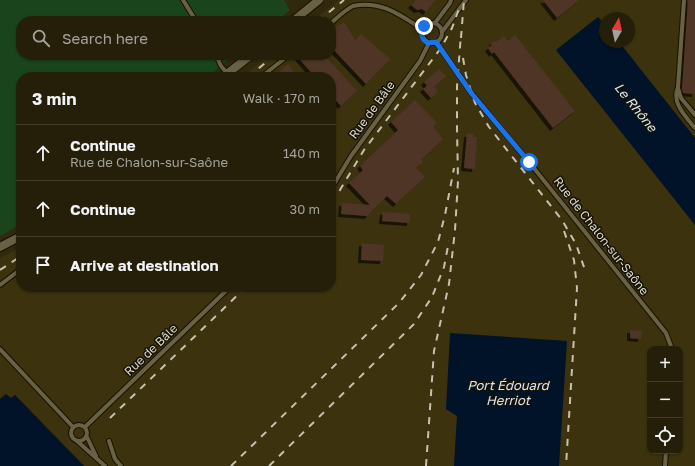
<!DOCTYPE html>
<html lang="en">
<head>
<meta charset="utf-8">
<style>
	:root { --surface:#251f0a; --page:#2d2713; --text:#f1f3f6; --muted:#a3a29c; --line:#423d2b }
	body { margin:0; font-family:"Golos Text",sans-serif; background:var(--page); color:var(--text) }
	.controls { position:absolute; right:12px; bottom:12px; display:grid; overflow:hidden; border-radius:8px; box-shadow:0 1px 3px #0004 }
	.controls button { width:36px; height:36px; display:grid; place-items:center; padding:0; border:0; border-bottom:1px solid var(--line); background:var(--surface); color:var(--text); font:20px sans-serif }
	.compass { position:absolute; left:599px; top:12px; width:36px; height:36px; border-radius:50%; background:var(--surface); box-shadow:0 1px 3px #0004; rotate:9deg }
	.stop { position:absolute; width:12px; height:12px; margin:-9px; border:3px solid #1a73e8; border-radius:50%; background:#fff }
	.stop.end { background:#1a73e8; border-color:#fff; box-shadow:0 1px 4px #0008 }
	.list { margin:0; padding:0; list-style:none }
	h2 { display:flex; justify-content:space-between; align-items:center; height:52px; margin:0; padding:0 16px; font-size:17px }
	h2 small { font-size:13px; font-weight:400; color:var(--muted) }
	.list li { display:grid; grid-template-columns:26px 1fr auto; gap:12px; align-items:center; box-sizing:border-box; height:56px; padding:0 16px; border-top:1px solid var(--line) }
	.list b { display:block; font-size:15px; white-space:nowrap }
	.list p { margin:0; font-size:13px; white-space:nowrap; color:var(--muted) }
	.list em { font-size:13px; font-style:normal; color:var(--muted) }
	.icon { flex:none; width:22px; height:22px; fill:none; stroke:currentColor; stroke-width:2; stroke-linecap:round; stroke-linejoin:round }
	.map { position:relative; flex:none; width:695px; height:466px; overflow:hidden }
	.search { position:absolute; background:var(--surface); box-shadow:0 1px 3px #0004; left:16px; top:16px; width:320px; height:44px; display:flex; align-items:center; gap:10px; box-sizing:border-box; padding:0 14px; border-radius:16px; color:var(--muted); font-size:15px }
	.panel { position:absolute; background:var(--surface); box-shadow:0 1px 3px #0004; left:16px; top:72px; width:320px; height:220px; border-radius:16px }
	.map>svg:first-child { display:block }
	.built { fill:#3c320e; fill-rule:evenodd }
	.green { fill:#1a441c }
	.water { fill:#001329 }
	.building { fill:#4f3527; filter:url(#shadow) }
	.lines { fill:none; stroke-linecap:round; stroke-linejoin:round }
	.service-casing { stroke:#191100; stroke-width:6 }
	.minor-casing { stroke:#191100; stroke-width:10 }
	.service { stroke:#696144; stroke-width:4 }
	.minor { stroke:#696144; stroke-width:8 }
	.rail { stroke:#c6c1b0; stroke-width:2; stroke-dasharray:7 7; stroke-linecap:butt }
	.route { stroke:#1a73e8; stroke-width:5 }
	.labels { text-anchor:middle; stroke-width:3; stroke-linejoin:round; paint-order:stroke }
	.street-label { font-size:12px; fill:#ded9ca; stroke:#151207 }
	.water-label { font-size:13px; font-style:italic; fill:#d7e6f3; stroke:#151207 }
</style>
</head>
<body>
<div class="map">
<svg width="695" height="466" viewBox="0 0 695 466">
	<defs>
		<filter id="shadow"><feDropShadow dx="-3" dy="3" stdDeviation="0" flood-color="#0009"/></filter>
	</defs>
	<rect width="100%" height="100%" fill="#31290e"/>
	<!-- built -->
	<path class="built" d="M339,0H695V138L619,42H629V18H605V25L599,17L556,50L695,225V466H558L457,416L454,466H84L15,395L11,398L6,394L0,399V258L21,247V287H331V77H242L270,55H331V21H313ZM650,349H680V451H650Z"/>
	<!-- green -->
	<path class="green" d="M0,0H284L290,10L277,21H21V55H234L207,77H21V224L0,236Z"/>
	<!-- water -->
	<path class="water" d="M598,17L605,25V42H619L695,138V225L556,50Z
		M450,333L567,341L559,466H454L457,416L446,409Z
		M6,394L11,398L15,395L84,466H0V399Z"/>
	<!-- building -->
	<path class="building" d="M416,0H435L426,12L422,9L417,10L411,5Z
		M543,0H579L557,18Z
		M688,0H695V94L683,93L682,90Z
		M344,22L355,40L361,34L390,59L366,84L331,47V30Z
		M515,35L575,111L553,128L494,52L492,54L488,48L492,45V42H496L504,36L508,41Z
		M296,55H324L357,91L341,106L331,95V77H315Z
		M288,64L298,77H273Z
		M439,69L446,76L434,87L438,91L431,98L423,89L427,86L424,82Z
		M415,100L437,123L433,127L443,139L421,160L423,162L416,168L425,177L396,204L387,196L369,214L368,216L341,214L342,203L370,205L349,183L363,170L360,166L398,130L391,122Z
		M467,134H473V137H477L475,169L464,168Z
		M383,212L410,214V223L382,221Z
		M362,243L384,245L383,261L361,260Z
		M630,330L642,331L641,339L630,338Z"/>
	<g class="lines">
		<!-- service casing -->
		<g class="service-casing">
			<path id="service" d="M183,0L196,21
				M684,0L678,87C671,103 686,117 695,128
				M422 33a10 10 0 1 1 20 0a10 10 0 1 1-20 0Z
				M331,23C338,17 345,10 353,6C381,0 400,15 422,29
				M435,23L450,3L451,0
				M442,32L466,0
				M436,42L472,94L529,162L666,333L672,349
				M216,55L221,66L227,73
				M261,77L289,55
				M678,88L681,98L695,115
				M331,189L351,156L420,61L429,43
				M0,285L21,269
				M0,349L73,427
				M71 433a8 8 0 1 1 16 0a8 8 0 1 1-16 0Z
				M85,427L230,287
				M87,437L96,456
				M77,441L105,466
				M109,441L115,459L121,466
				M665,466L666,451"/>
		</g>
		<!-- minor casing -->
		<g class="minor-casing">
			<path id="minor" d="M293,21L319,0
				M223,77L251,55
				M0,247L21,236"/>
		</g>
		<!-- service -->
		<use href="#service" class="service"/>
		<!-- minor -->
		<use href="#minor" class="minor"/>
		<!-- rail -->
		<path class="rail" d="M318,21L344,0
			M461,38L464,0
			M463,58L466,75L472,94L475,103L489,127L562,220L576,244L585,270
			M248,77L275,55
			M331,202L340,190L364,150L441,48L452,28L460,6
			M564,231L574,260L577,288L566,466
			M0,270L21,256
			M110,418L246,287
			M231,466L399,303L421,275L438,242L445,215L454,168
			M269,466L414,324L432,297L444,267L449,241
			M426,466L434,351L449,284L455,230L458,181L457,128V86L461,34"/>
	</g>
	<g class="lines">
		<!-- route -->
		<path class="route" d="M424,26C420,33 421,39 428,43L436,42L472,94L529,162"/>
	</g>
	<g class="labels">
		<!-- street labels -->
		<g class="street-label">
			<text transform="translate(372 110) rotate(-54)" y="4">Rue de Bâle</text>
			<text transform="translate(601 236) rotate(52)" y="4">Rue de Chalon-sur-Saône</text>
			<text transform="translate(151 350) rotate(-44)" y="4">Rue de Bâle</text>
		</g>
		<!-- water labels -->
		<g class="water-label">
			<text transform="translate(636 107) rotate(51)" y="5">Le Rhône</text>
			<text x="508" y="390">Port Édouard<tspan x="508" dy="15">Herriot</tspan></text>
		</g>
	</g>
</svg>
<div class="controls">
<button>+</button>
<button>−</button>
<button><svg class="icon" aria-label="locate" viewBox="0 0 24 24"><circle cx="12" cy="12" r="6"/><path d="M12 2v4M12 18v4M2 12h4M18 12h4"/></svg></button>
</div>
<svg class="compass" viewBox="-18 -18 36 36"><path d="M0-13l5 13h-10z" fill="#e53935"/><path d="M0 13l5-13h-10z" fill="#a3a29c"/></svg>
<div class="stop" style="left:529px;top:162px"></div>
<div class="stop end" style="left:424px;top:26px"></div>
<div class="search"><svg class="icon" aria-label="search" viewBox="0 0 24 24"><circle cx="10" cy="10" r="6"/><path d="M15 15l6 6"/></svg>Search here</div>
<section class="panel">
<h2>3 min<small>Walk · 170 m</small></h2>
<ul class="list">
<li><svg class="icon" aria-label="ahead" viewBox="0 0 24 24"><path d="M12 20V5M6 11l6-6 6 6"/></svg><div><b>Continue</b><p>Rue de Chalon-sur-Saône</p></div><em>140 m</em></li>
<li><svg class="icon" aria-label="ahead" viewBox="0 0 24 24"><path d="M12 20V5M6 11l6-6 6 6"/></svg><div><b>Continue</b></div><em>30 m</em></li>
<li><svg class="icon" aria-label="arrive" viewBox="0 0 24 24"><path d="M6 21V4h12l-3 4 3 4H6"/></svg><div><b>Arrive at destination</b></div></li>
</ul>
</section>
</div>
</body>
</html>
